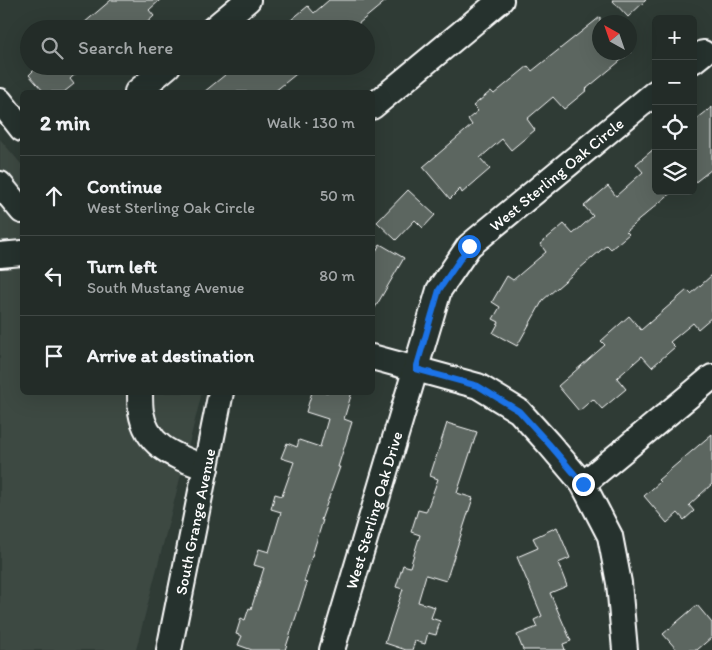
<!DOCTYPE html>
<html lang="en">
<head>
<meta charset="utf-8">
<style>
	:root { --surface:#232c28; --page:#2f3834; --text:#f1f3f6; --muted:#a3a7a8; --line:#404845 }
	body { margin:0; font-family:Itim,sans-serif; background:var(--page); color:var(--text) }
	.controls { position:absolute; right:15px; top:15px; display:grid; overflow:hidden; border-radius:8px; box-shadow:0 5px 20px #0002 }
	.controls button { width:45px; height:45px; display:grid; place-items:center; padding:0; border:0; border-bottom:1px solid var(--line); background:var(--surface); color:var(--text); font:25px sans-serif }
	.compass { position:absolute; left:592px; top:15px; width:45px; height:45px; border-radius:50%; background:var(--surface); box-shadow:0 5px 20px #0002; rotate:320deg }
	.stop { position:absolute; width:15px; height:15px; margin:-11px; border:4px solid #1a73e8; border-radius:50%; background:#fff }
	.stop.end { background:#1a73e8; border-color:#fff; box-shadow:0 1px 5px #0008 }
	.list { margin:0; padding:0; list-style:none }
	h2 { display:flex; justify-content:space-between; align-items:center; height:65px; margin:0; padding:0 20px; font-size:21px }
	h2 small { font-size:16px; font-weight:400; color:var(--muted) }
	.list li { display:grid; grid-template-columns:32px 1fr auto; gap:15px; align-items:center; box-sizing:border-box; height:80px; padding:0 20px; border-top:1px solid var(--line) }
	.list b { display:block; font-size:19px; white-space:nowrap }
	.list p { margin:0; font-size:16px; white-space:nowrap; color:var(--muted) }
	.list em { font-size:16px; font-style:normal; color:var(--muted) }
	.icon { flex:none; width:28px; height:28px; fill:none; stroke:currentColor; stroke-width:2; stroke-linecap:round; stroke-linejoin:round }
	.map { position:relative; flex:none; width:712px; height:650px; overflow:hidden }
	.search { position:absolute; background:var(--surface); box-shadow:0 5px 20px #0002; left:20px; top:20px; width:355px; height:55px; display:flex; align-items:center; gap:12px; box-sizing:border-box; padding:0 18px; border-radius:28px; color:var(--muted); font-size:19px }
	.panel { position:absolute; background:var(--surface); box-shadow:0 5px 20px #0002; left:20px; top:90px; width:355px; height:305px; border-radius:8px }
	.map>svg:first-child { display:block }
	.built { fill:#3c4842 }
	.building { fill:#5b6661; stroke:#fff }
	.lines { fill:none; stroke-linecap:round; stroke-linejoin:round }
	.minor-casing { stroke:#fff; stroke-width:28 }
	.minor { stroke:#26332d; stroke-width:24 }
	.route { stroke:#1a73e8; stroke-width:6 }
	.labels { text-anchor:middle; stroke-width:4.5; stroke-linejoin:round; paint-order:stroke }
	.street-label { font-size:16px; fill:#fff; stroke:#26332d }
</style>
</head>
<body>
<div class="map">
<svg width="712" height="650" viewBox="0 0 712 650">
	<rect width="100%" height="100%" fill="#2f3b35"/>
	<filter id="ink" filterUnits="userSpaceOnUse"><feTurbulence type="fractalNoise" baseFrequency=".02" numOctaves="2"/><feDisplacementMap in="SourceGraphic" scale="10" xChannelSelector="R" yChannelSelector="G"/><feConvolveMatrix kernelMatrix="1 2 1 2 8 2 1 2 1" color-interpolation-filters="sRGB"/></filter>
	<g filter="url(#ink)">
		<!-- built -->
		<path class="built" d="M0,139L22,165V392L202,393L136,650H0Z"/>
		<!-- building -->
		<path class="building" d="M111,0H160L149,10L154,16L140,29H77Z
			M329,0H387L352,29H338L332,22L326,27L327,29H280L308,6L314,13Z
			M612,0H646L628,17Z
			M600,17V52H631L586,89L587,90L564,109L553,97L527,119L535,130L511,150L502,139L480,158L490,169L462,193L460,189L450,199L423,167L472,125L468,119L478,111L473,106L491,91L494,94L528,66L532,71Z
			M38,66H84L70,79L74,84L64,92H44L29,75Z
			M236,66H306L274,92H204Z
			M712,107V169L693,184V122Z
			M656,147V191H673L626,231L629,234L611,249L607,245L543,300L517,346L493,333L499,322L493,319L500,307L492,302L507,276L513,280L546,252L540,244L564,224L573,234L593,216L584,206L608,186L616,196L643,172L636,164Z
			M408,190L435,215L423,228L415,220L396,240L377,222Z
			M380,244L404,258L372,313V258Z
			M712,275V317L698,329L693,323L670,342L675,347L652,367L642,356L617,378L626,389L602,409L593,399L579,411L558,386L605,345L601,341L629,316L641,330L687,290L691,294Z
			M312,392H352L344,419L352,422L338,467H340L321,520H323L304,582L307,583L285,650H252L238,645L242,636L236,634L241,618L245,620L249,608L251,609L264,568L254,565L259,549L269,552L281,512L271,509L275,494L282,496L294,462L281,458L287,443L297,447L299,440L320,447L328,419L306,412Z
			M447,423L477,432L457,493L473,498L446,581L426,575L418,602L435,607L431,618L440,621L436,635L428,633L425,644L415,641L412,650H406L385,643L403,589L396,587L403,565L410,567L420,535L411,532L418,510L426,512L438,479L430,476Z
			M712,434V484L689,505L694,511L684,520L678,513L667,523L644,496L660,482L658,480Z
			M557,527L570,558L558,563L567,586L550,593L571,641L563,644L565,650H523L517,635L537,627L534,620L542,616L517,557L538,548L533,538Z
			M697,605L712,623V637L697,650H677L663,634Z"/>
		<g class="lines">
			<!-- minor casing -->
			<g class="minor-casing">
				<g id="minor">
					<path d="M213,29L248,0"/>
					<path d="M693,61L703,53"/>
					<path d="M137,92L168,66"/>
					<path d="M0,101L22,129"/>
					<path d="M372,107L501,0"/>
					<path d="M0,184L22,211"/>
					<path d="M0,255L22,253"/>
					<path d="M372,357L478,386L519,411L549,444L583,484L610,536L619,583L625,650"/>
					<path d="M140,392C140,399 140,406 141,412C147,448 176,456 206,468"/>
					<path d="M583,484L712,377"/>
					<path id="s1" d="M169,650L221,392"/>
					<path id="s2" d="M332,650L439,290L469,246L656,92"/>
				</g>
			</g>
			<!-- minor -->
			<use href="#minor" class="minor"/>
		</g>
	</g>
	<g class="lines" filter="url(#ink)">
		<!-- route -->
		<path class="route" d="M469,246L439,290L416,369L478,386L519,411L549,444L583,484"/>
	</g>
	<g class="labels">
		<!-- street labels -->
		<g class="street-label">
			<text dy="6" stroke="none"><textPath href="#s2" startOffset="542">West Sterling Oak Circle</textPath></text>
			<text dy="6" stroke="none"><textPath href="#s2" startOffset="146">West Sterling Oak Drive</textPath></text>
			<text dy="6" stroke="none"><textPath href="#s1" startOffset="131">South Grange Avenue</textPath></text>
		</g>
	</g>
</svg>
<div class="controls">
<button>+</button>
<button>−</button>
<button><svg class="icon" aria-label="locate" viewBox="0 0 24 24"><circle cx="12" cy="12" r="6"/><path d="M12 2v4M12 18v4M2 12h4M18 12h4"/></svg></button>
<button><svg class="icon" aria-label="layers" viewBox="0 0 24 24"><path d="M12 4l9 5-9 5-9-5zM3 14l9 5 9-5"/></svg></button>
</div>
<svg class="compass" viewBox="-18 -18 36 36"><path d="M0-13l5 13h-10z" fill="#e53935"/><path d="M0 13l5-13h-10z" fill="#a3a7a8"/></svg>
<div class="stop" style="left:469px;top:246px"></div>
<div class="stop end" style="left:583px;top:484px"></div>
<div class="search"><svg class="icon" aria-label="search" viewBox="0 0 24 24"><circle cx="10" cy="10" r="6"/><path d="M15 15l6 6"/></svg>Search here</div>
<section class="panel">
<h2>2 min<small>Walk · 130 m</small></h2>
<ul class="list">
<li><svg class="icon" aria-label="ahead" viewBox="0 0 24 24"><path d="M12 20V5M6 11l6-6 6 6"/></svg><div><b>Continue</b><p>West Sterling Oak Circle</p></div><em>50 m</em></li>
<li><svg class="icon" aria-label="left" viewBox="0 0 24 24"><path d="M17 20v-9H6M10 6l-5 5 5 5"/></svg><div><b>Turn left</b><p>South Mustang Avenue</p></div><em>80 m</em></li>
<li><svg class="icon" aria-label="arrive" viewBox="0 0 24 24"><path d="M6 21V4h12l-3 4 3 4H6"/></svg><div><b>Arrive at destination</b></div></li>
</ul>
</section>
</div>
</body>
</html>
